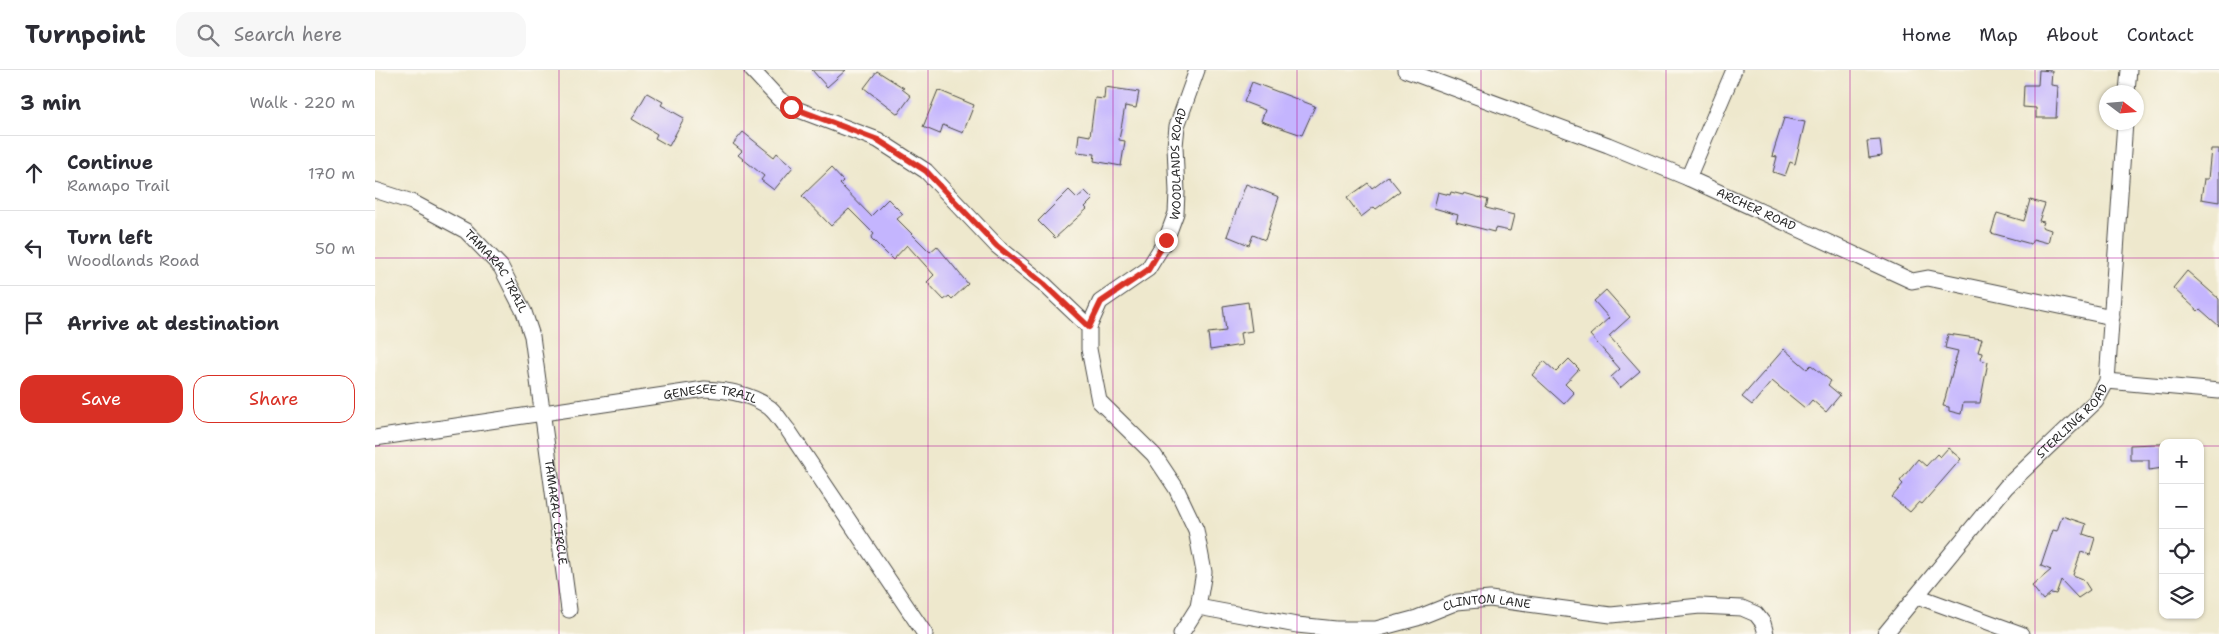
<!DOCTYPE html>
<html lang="en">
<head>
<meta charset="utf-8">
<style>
	:root { --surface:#fff; --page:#f7f7f7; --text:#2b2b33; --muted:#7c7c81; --line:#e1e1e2; --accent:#d93025 }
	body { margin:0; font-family:"Shantell Sans",sans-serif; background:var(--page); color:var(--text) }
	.controls { position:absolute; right:15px; bottom:15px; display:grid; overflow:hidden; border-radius:10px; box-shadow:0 1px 4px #0004 }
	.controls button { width:45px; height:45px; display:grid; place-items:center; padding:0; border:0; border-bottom:1px solid var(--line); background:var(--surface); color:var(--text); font:25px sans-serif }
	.compass { position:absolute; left:1724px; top:15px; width:45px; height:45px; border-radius:50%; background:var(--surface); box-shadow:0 1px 4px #0004; rotate:106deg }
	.stop { position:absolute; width:15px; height:15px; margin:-11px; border:4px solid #d93025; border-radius:50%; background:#fff }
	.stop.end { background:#d93025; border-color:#fff; box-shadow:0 1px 5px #0008 }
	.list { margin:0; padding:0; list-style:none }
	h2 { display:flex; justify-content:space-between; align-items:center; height:65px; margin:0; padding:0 20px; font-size:21px }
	h2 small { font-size:16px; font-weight:400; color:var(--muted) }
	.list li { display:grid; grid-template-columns:32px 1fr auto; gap:15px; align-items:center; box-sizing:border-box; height:75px; padding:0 20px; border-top:1px solid var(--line) }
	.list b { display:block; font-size:19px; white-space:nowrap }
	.list p { margin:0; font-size:16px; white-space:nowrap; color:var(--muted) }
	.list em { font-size:16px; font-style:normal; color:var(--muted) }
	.actions { display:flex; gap:10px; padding:15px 20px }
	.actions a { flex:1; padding:11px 0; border:1px solid var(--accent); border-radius:15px; text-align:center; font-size:18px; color:var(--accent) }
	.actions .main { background:var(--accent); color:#fff }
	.icon { flex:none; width:28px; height:28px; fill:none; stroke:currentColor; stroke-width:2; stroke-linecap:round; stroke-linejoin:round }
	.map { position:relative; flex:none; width:1844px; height:564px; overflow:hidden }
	header { display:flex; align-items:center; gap:30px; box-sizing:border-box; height:70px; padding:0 25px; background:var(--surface); border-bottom:1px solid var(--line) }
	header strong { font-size:24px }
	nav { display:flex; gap:28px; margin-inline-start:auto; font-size:18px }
	.search { width:350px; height:45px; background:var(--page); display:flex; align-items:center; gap:12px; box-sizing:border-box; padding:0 18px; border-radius:15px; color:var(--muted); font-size:19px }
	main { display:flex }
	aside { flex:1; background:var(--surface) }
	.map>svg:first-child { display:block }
	.building { fill:#c4b5fe }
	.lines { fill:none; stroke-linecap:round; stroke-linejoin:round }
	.minor-casing { stroke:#484743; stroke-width:17 }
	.minor { stroke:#fff; stroke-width:15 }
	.route { stroke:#d93025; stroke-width:6 }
	.grid { fill:none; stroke:#b5179e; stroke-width:1; stroke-opacity:0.55 }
	.labels { text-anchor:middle; stroke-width:4; stroke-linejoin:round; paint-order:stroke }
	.street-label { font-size:12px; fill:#2b2b2b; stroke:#fbf7ec }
</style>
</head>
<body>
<header>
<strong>Turnpoint</strong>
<div class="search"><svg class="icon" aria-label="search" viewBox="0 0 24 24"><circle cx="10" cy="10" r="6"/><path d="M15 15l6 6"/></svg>Search here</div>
<nav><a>Home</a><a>Map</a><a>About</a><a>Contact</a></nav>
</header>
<main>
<aside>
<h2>3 min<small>Walk · 220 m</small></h2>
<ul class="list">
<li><svg class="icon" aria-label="ahead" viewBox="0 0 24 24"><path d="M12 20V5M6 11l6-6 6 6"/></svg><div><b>Continue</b><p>Ramapo Trail</p></div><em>170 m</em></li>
<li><svg class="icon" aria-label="left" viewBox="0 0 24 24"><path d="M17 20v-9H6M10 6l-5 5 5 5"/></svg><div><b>Turn left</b><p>Woodlands Road</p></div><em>50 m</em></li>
<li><svg class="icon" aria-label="arrive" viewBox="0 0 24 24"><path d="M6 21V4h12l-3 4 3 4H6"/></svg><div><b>Arrive at destination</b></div></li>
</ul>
<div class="actions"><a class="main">Save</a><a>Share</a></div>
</aside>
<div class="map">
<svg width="1844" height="564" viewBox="0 0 1844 564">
	<rect width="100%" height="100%" fill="#fbf7ec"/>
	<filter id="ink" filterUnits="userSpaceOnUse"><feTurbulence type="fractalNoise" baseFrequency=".02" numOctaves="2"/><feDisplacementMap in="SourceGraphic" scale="10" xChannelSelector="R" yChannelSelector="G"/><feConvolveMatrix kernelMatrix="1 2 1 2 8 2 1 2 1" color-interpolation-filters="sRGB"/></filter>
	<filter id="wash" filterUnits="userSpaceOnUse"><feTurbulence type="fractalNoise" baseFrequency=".0096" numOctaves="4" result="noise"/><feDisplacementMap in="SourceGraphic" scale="20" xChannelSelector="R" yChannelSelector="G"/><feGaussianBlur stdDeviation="1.12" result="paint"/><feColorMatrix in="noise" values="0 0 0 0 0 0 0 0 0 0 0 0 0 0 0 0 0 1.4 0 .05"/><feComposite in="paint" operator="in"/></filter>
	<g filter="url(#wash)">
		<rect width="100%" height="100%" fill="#eee8cd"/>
		<g id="blocks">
			<!-- building -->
			<path class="building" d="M437,0H471L452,17Z
				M1664,0L1677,1L1676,15L1683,16L1681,48H1661V38L1648,37L1649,15H1663Z
				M502,1L529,18L527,19L536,26L523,44L489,18Z
				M877,12L940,36L927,65L886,51L890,40L869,32Z
				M730,17L764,22L761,38L750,36L744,70L750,71L746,96L719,91L720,84L702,82L704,64L715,66L720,28L729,29Z
				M563,20L599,35L588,63L568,55L565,64L548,57Z
				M272,23L288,32L286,35L309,48L294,76L280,68L282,64L257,49Z
				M1409,48L1430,52L1420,94L1415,92L1410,106L1398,102L1402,87L1397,86Z
				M368,62L399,87L402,83L418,97L399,120L386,110L389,106L363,85L367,81L358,74Z
				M1505,70L1507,86L1494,88L1492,71Z
				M1836,79H1844V132L1826,129L1829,109H1833Z
				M456,98L468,111L465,114L496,146L513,129L528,144L522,149L555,182L562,176L593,214L577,229L574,226L569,230L552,212L559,205L532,175L518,190L496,168L499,164L474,139L456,156L427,126Z
				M1013,106L1025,121L1001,139L999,137L986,147L972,128L993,113L997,118Z
				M871,114L904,127L890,170L878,165L874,175L852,166Z
				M694,120L702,128L710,121L718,129L710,137L712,139L680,168L663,151Z
				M1063,122L1075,125L1076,122L1088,125L1089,123L1113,130L1111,138L1139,145L1135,161L1120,158L1119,162L1081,152L1083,145L1059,138Z
				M1655,130L1670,134L1664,151L1669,152L1667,157L1676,160L1673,173L1658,169L1656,174L1616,163L1622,143L1649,151Z
				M1812,201L1844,229V256L1825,239L1823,241L1798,218Z
				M1231,220L1255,247L1234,266L1265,301L1245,318L1236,307L1245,299L1215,265L1234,248L1219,231Z
				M873,232L877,261L865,263L867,275L835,280L833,263L851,261L848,236Z
				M1573,264L1607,269L1603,282L1607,283L1606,290L1613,292L1605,333H1588L1586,344L1574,341V337L1568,336L1583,281L1570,278Z
				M1409,279L1432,299L1436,295L1456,311L1453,315L1465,325L1451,342L1437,330L1430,338L1397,311L1377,335L1367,327Z
				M1194,289L1204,299L1190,314L1199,323L1189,334L1157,305L1169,291L1181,302Z
				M1780,374H1788V398L1774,400V390H1755V375Z
				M1573,378L1586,389L1547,434L1544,432L1535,442L1517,427L1528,414L1525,411L1543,389L1551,396L1562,384L1565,387Z
				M1687,446L1711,454L1708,464L1720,468L1715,485L1706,482L1698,505L1708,509L1715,520L1703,528L1686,510L1681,524L1676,523L1668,530L1657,516L1676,500L1666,496L1678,460L1682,461Z"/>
		</g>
	</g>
	<g filter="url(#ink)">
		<use href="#blocks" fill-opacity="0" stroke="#484743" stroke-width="1"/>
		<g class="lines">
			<!-- minor casing -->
			<g class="minor-casing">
				<g id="minor">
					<path d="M377,0L404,29L416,37L503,70L551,101L622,176L669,214L714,257"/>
					<path id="s1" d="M1030,0L1233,75L1313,108L1537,211L1553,208L1737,247"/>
					<path d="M1752,22L1754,0"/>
					<path d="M1313,108L1359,0"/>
					<path id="s2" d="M0,120L37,132L91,161L126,197L149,242L157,266L194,540"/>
					<path d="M1732,311L1844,321"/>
					<path id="s3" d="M0,368L330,319C351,320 377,324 395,338C402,344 407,353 413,360L550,564"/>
					<path d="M1542,526L1646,564"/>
					<path id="s4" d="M823,537L922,555L961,559H1001L1042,548L1082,532L1115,529L1236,545L1325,536L1367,538L1381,544L1388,553L1391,564"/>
					<path id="s5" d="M806,564L823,537L829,502L821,460L801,418L779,385L724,331L714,279V257L725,232L773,199L791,170L801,143L802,122L800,76L802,56L822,0"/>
					<path id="s6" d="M1510,564L1631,417L1721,331L1732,311L1750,52"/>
				</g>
			</g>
			<!-- minor -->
			<use href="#minor" class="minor"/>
		</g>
	</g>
	<g class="lines" filter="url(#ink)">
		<!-- route -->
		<path class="route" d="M416,37L503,70L551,101L622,176L669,214L714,257L726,232L773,200L791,170"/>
	</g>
	<!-- grid -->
	<path class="grid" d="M184,0V564M369,0V564M553,0V564M738,0V564M922,0V564M1106,0V564M1291,0V564M1475,0V564M1660,0V564M0,188H1844M0,376H1788M1825,376H1844"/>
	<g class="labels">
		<!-- street labels -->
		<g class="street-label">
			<text dy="4" stroke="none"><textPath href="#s5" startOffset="546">WOODLANDS ROAD</textPath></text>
			<text dy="4" stroke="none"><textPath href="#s1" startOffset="378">ARCHER ROAD</textPath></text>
			<text dy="4" stroke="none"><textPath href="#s2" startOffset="151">TAMARAC TRAIL</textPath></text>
			<text dy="4" stroke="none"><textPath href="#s3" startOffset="339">GENESEE TRAIL</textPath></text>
			<text dy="4" stroke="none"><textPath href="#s6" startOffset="284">STERLING ROAD</textPath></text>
			<text dy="4" stroke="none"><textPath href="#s2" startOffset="404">TAMARAC CIRCLE</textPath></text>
			<text dy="4" stroke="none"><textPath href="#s4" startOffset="295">CLINTON LANE</textPath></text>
		</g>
	</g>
</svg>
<div class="controls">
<button>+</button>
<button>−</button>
<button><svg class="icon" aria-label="locate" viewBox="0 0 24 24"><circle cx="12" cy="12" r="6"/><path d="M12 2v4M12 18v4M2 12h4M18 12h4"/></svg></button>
<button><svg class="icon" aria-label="layers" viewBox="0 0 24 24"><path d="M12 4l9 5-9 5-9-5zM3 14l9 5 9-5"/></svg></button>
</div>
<svg class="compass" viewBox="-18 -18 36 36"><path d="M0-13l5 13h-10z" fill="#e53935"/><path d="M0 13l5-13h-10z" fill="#7c7c81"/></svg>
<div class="stop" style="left:416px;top:37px"></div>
<div class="stop end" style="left:791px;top:170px"></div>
</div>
</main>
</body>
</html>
